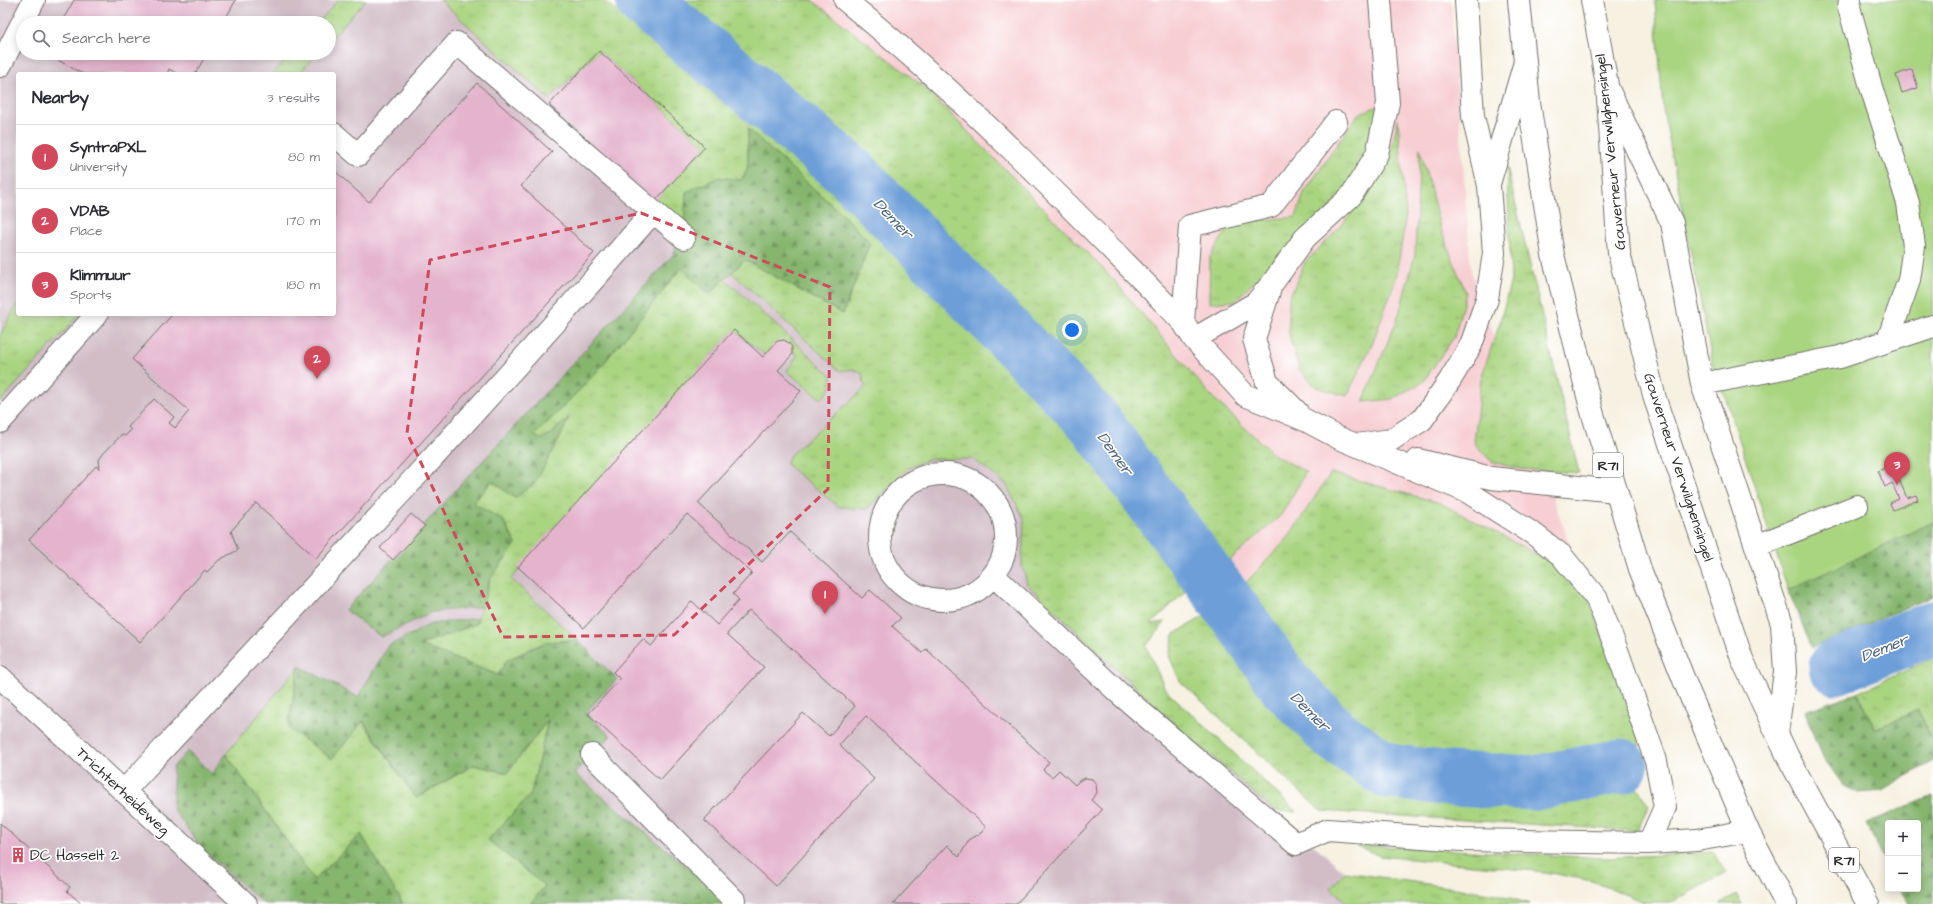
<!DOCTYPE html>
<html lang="en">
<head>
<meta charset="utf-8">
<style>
	:root { --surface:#fff; --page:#f7f7f7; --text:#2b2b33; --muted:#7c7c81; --line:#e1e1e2; --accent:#d1495b }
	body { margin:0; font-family:"Architects Daughter",sans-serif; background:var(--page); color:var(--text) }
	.controls { position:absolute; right:12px; bottom:12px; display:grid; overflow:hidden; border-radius:4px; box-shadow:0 2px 10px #0003 }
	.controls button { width:36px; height:36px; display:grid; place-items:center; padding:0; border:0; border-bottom:1px solid var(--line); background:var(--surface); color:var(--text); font:20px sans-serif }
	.you { position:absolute; left:1072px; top:330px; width:14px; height:14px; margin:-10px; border:3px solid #fff; border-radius:50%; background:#1a73e8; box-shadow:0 0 0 6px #1a73e833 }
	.badge { display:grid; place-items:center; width:26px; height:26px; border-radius:50%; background:var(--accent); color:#fff; font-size:13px; font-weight:700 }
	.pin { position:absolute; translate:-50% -33px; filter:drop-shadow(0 1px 2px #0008) }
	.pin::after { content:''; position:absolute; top:21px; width:14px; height:12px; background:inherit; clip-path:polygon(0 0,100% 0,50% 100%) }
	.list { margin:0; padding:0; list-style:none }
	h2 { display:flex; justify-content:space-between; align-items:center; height:52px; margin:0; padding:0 16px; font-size:17px }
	h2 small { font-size:13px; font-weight:400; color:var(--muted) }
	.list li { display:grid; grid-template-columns:26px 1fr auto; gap:12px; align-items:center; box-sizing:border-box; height:64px; padding:0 16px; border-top:1px solid var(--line) }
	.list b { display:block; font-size:15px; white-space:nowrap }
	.list p { margin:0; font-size:13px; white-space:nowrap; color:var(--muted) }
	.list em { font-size:13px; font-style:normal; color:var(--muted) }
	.icon { flex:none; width:22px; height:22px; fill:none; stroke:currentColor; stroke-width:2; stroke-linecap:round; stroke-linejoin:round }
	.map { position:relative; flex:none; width:1933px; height:904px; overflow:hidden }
	.search { position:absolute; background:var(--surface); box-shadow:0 2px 10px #0003; left:16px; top:16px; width:320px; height:44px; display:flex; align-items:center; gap:10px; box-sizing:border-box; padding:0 14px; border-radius:22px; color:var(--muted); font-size:15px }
	.panel { position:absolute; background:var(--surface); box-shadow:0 2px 10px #0003; left:16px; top:72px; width:320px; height:244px; border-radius:4px }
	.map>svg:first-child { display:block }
	.built { fill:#f7cfd3 }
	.industrial { fill:#d2bdc7; fill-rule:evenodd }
	.grass { fill:url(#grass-tufts); stroke:#6a8056 }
	.forest { fill:url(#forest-firs); stroke:#58704c }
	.green { fill:#a9d480; stroke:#6a8056 }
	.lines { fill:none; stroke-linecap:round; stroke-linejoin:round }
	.river { stroke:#6d9ed8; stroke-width:55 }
	.building { fill:#e4b3cc }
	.minor-casing { stroke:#72706b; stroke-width:24 }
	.highway-casing { stroke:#72706b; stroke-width:24 }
	.minor { stroke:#fff; stroke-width:22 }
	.highway { stroke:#fff; stroke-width:22 }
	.marked { fill:none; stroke:#d1495b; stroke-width:3; stroke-dasharray:8 5; stroke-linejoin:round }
	.labels { text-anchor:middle; stroke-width:3.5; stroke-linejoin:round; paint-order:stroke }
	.shield { fill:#fff; stroke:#6b6b6b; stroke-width:1 }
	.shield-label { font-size:14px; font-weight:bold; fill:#2b2b2b }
	.street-label { font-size:15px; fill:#2b2b2b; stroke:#fff }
	.poi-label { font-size:15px; fill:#2b2b2b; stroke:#fff; text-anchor:start }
	.water-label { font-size:16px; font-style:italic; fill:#495f79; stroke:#fff }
</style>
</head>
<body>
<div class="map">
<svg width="1933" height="904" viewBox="0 0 1933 904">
	<defs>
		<pattern id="grass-tufts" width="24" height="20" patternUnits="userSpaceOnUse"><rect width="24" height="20" fill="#a9d480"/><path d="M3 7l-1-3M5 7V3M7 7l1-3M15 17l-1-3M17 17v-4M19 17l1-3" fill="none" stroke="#92b66f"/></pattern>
		<pattern id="forest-firs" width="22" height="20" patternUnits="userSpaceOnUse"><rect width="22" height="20" fill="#86b66e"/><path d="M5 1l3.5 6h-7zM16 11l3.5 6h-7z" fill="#6e945b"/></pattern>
	</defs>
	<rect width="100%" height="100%" fill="#fff"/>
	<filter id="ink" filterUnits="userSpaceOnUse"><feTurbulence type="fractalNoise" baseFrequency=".025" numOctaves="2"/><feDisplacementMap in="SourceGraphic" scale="8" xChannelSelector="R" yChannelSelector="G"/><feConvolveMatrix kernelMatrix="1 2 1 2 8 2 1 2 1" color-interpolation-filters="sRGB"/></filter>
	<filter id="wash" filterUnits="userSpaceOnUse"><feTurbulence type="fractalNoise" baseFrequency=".012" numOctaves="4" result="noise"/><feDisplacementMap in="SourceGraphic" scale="16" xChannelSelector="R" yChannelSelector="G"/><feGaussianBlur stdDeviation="0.9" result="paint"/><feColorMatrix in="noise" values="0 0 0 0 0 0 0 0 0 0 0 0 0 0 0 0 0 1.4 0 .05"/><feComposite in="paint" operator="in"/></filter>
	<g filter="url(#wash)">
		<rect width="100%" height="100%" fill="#f6f1e1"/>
		<!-- built -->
		<path class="built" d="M652,0H1451L1471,271L1642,745L1560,768L1383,750L1155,469L837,133Z"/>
		<!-- industrial -->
		<path class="industrial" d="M0,0H567L1063,449L1107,660L1180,729L1345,872L1496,894L1530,904H0ZM23,23H329V53H23ZM18,74H334V314H18Z"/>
		<!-- grass -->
		<path class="grass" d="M338,0H366L329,41V23H318Z
			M440,0H602L695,66L840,192L1080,440L1191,586L1151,624L1165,622L1146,646L1165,689L1297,812L1275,811L1180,729L1027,584L1022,564L1024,519L1006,484L973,459H931L909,467L867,509L839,507L786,464L790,455L865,388L862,373L853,369L840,371L732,273L745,260L843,314L870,243L844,216L748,130V167L741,181L719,177L684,226L655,201L705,147L599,51L549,99Z
			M660,0H812L923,86L1113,279L1210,395L1273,454L1306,472L1281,515L1228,562L1106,408L837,133Z
			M291,53H318L299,74H273Z
			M1381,105L1371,154L1341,196L1235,301L1209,303L1210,257L1225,233L1238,222L1296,217L1304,193L1358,114Z
			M1398,119L1406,215L1396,279L1373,342L1347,396L1316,387L1299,369L1289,334V298L1305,262L1339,228L1374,185L1391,151Z
			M1420,148L1440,227L1466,293L1454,337L1423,382L1392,399L1363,402L1398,317L1415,255Z
			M1507,167L1579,473L1520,469L1492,462L1474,443L1481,378L1500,322L1511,280Z
			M681,268L709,294L725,279L832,376L830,389L821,399L787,371L797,356L791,347L766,356L734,330L511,579L578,640L546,642L507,660L498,675L419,645L476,624L490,579L516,544L503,520L473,503L492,481L515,498L569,418L551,434L542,439L534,436L595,374Z
			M18,302V314H80L0,402V335Z
			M1331,473L1440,503L1561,567L1589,599L1642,745L1560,768L1416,766L1360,740L1242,587L1287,539Z
			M1208,614L1278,710L1367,784L1481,801L1576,802L1633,781L1649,806L1637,831L1321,811L1180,681L1169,656L1174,634Z
			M1933,658V741L1918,710L1875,729L1857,693Z
			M299,666L288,728L362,721L416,798L474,765L507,773L548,719L531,794L488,840L545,886L530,904H403L361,834L314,880L226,754Z
			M1355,845L1606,858L1714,852L1726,873L1672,902H1644L1592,881L1545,872L1380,856Z
			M1345,872L1496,894L1530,904H1348L1331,888Z
			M1736,894L1742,904H1720Z"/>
		<!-- forest -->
		<path class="forest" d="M748,129L844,216L870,243L843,314L745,260L709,294L681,268L595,374L534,436L542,439L551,434L569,417L561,436L535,483L515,498L492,481L473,503L503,520L516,544L490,579L482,607L432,612L381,637L345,610L673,255L684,226L686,192L719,177L741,180L748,167Z
			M1933,522V596L1812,648L1788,590Z
			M478,618L476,624L420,645L498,675L507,660L546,642L578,640L617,679L585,713L611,736L574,773L732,904H530L545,886L488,840L531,794L548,720L507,773L473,765L416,798L363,721L332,759L288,728L299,666L358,697L388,646L431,624Z
			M1857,693L1875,729L1918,710L1933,741V761L1882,791L1858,793L1843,785L1820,753L1805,711Z
			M188,751L212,774L226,754L314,880L361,834L403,904H264L203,850L173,809V767Z
			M1933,796V904H1909L1899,889H1918V823H1888V868L1866,823Z"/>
		<!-- green -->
		<path class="green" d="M1655,0H1933V522L1788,590L1727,402L1714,371L1663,109Z"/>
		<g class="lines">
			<!-- river -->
			<path class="river" d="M643,0L850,172L1092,419L1241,621L1285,684L1334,734L1387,771L1451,779L1535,783L1621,766
				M1836,667L1933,628"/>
		</g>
		<g id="blocks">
			<!-- building -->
			<path class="building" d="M74,0H236L223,23H61Z
				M599,51L705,147L655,201L549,105Z
				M45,53H207L195,74H178L169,69L167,74H83Z
				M1912,69L1918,88L1902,93L1896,75Z
				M477,83L552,152L521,186L594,253L316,558L256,503L231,531L238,550L219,560L207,572L205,570L140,642L29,540L96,466L100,469L99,460L103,454L122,434L125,436L131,430L128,427L154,399L174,417L169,423L175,428L189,411L132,359L171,316L169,314H334V170L369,202Z
				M734,330L763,357L777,341L784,340L789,343L792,347V355L778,370L801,391L698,503L762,562L790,532L862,598L870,590L901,618L892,626L922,653L926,649L1049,762L1043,770L1052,777L1059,770L1075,785L1079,781L1085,778L1092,779L1096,784L1097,793L1091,800L1102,810L1016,904H893L947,845L959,857L969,840L981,833L986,827L866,716L839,745L874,779L776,886L704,820L803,713L829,736L855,706L749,610L727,634L764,667L660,780L588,714L620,679L613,672L643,639L651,646L692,601L717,625L739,600L733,594L752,573L687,514L584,628L518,567Z
				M1900,462L1905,473L1898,477L1907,498L1916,495L1918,500L1893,510L1890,503L1899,499L1892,483L1885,487L1878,471Z
				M411,514L425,526L393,560L380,548Z
				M0,823L70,887L67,891L82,904H0Z"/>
		</g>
	</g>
	<g filter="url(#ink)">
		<use href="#blocks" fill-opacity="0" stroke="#72706b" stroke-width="1"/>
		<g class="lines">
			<!-- minor casing -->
			<g class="minor-casing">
				<path id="minor" d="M845,0C965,98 1074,210 1183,322L1194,339L1245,395L1305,420L1339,438L1468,492L1535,535L1561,555L1597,599L1618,653L1656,761L1665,807L1649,843
					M1850,0L1849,7L1871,87L1908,203L1914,246L1909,280L1888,340
					M0,66L34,0
					M1608,89L1672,223L1702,384L1782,624L1785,672L1777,733
					M334,134L358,155L457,43L684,238
					M1489,184L1525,62
					M1183,322L1190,226L1271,206L1336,122
					M1194,339L1256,303L1269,287
					M1702,384L1840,357L1933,326
					M1297,412L1267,382L1254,339L1271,285L1305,238L1351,196L1377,154L1388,103L1380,0
					M0,422L97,314
					M1357,445L1391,440L1422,420L1450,380L1471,345L1487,299L1494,253L1489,186L1473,116L1466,0
					M1418,460L1491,478L1616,491
					M880 537a63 63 0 1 1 126 0a63 63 0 1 1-126 0Z
					M1756,546L1857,506
					M994,576L1120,694L1296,844L1328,830L1462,840L1649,843L1697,840L1748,831
					M0,677L246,904
					M592,755L734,900
					M124,791C302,600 481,409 653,212"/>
			</g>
			<!-- highway casing -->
			<g class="highway-casing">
				<path id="highway" d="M1519,0L1529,103L1553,255L1591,408L1640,569L1688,690L1748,831L1786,904
					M1592,0L1607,85L1619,253L1655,399L1742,659L1788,757L1868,904"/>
			</g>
			<!-- minor -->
			<use href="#minor" class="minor"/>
			<!-- highway -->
			<use href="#highway" class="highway"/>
		</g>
	</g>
	<!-- marked area -->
	<path class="marked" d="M641,213L830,287L828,489L674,635L503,637L407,433L430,260Z"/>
	<!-- icons -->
	<defs>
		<g id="building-bare" transform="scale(1.2)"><path d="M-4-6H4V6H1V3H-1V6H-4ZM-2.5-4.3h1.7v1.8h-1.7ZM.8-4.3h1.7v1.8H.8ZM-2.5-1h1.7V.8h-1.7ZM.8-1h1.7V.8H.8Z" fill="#d1495b" stroke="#fff" stroke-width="2.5" paint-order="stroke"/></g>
	</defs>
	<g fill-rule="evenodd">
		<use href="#building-bare" x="18" y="855"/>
	</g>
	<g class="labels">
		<!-- shield labels -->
		<g class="shield">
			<rect x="1593" y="453" width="30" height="24" rx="3"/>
			<rect x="1829" y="848" width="30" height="24" rx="3"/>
		</g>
		<g class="shield-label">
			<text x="1608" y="470">R71</text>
			<text x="1844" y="865">R71</text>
		</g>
		<!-- street labels -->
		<g class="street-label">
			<text transform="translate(1610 152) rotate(-96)" y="5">Gouverneur Verwilghensingel</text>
			<text transform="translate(1679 467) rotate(72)" y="5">Gouverneur Verwilghensingel</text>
			<text transform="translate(123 791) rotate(43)" y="5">Trichterheideweg</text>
		</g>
		<!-- poi labels -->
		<g class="poi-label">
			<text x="30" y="860">DC Hasselt 2</text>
		</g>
		<!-- water labels -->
		<g class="water-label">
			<text transform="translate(894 218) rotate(46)" y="6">Demer</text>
			<text transform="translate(1116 453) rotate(54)" y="6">Demer</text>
			<text transform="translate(1884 647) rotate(-22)" y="6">Demer</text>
			<text transform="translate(1311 711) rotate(45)" y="6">Demer</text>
		</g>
	</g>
</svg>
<div class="controls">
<button>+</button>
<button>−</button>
</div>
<div class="you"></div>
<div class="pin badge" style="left:825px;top:614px">1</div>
<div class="pin badge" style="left:317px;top:379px">2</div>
<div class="pin badge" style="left:1897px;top:485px">3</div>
<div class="search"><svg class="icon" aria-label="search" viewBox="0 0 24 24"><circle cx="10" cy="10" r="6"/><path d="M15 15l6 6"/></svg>Search here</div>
<section class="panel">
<h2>Nearby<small>3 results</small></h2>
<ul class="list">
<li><span class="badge">1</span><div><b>SyntraPXL</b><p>University</p></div><em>80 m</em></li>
<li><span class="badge">2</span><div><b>VDAB</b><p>Place</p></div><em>170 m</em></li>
<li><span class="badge">3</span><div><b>Klimmuur</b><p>Sports</p></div><em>180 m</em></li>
</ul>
</section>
</div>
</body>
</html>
